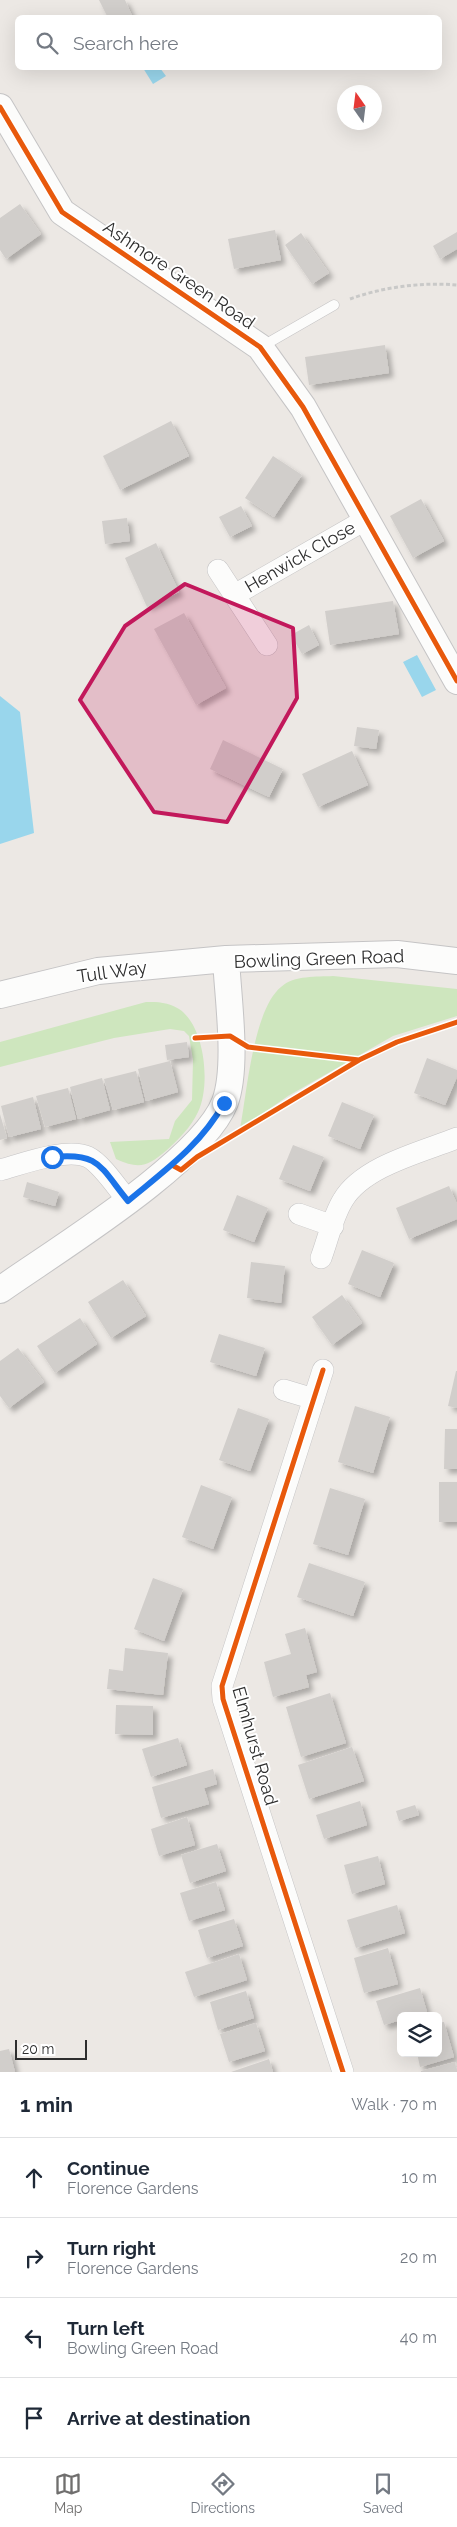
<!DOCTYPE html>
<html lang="en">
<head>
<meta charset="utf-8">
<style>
	:root { --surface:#fff; --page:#f6f6f7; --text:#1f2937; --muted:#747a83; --line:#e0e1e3; --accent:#706f6e }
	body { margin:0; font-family:Raleway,sans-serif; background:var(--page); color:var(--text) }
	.controls { position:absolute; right:15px; bottom:15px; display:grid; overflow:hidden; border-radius:8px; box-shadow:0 5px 20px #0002 }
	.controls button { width:45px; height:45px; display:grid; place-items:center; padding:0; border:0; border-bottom:1px solid var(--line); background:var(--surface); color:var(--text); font:25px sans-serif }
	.compass { position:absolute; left:337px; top:85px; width:45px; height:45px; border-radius:50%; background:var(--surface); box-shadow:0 5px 20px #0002; rotate:346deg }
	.scale { position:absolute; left:15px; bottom:12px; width:72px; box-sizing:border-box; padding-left:5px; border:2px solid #2e2e2e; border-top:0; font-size:14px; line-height:18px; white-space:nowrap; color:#2e2e2e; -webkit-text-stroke:4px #fff; paint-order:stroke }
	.stop { position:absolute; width:15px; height:15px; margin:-11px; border:4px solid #1a73e8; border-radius:50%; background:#fff }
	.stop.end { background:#1a73e8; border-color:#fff; box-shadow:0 1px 5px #0008 }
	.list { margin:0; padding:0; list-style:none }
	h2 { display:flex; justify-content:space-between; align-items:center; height:65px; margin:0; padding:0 20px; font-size:21px }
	h2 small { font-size:16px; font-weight:400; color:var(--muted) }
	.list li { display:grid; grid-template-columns:32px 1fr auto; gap:15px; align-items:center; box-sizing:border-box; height:80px; padding:0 20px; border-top:1px solid var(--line) }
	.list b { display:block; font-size:19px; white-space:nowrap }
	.list p { margin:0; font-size:16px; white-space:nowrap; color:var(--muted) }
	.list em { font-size:16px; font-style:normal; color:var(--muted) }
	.icon { flex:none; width:28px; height:28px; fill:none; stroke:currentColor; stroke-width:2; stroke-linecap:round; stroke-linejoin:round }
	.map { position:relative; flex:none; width:457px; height:2072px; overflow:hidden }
	.search { position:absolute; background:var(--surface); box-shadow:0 5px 20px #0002; left:15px; right:15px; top:15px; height:55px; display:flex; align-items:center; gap:12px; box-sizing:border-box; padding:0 18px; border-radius:8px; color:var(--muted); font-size:19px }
	.sheet { height:385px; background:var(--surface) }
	nav { display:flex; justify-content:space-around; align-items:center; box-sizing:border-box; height:70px; border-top:1px solid var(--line); background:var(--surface); font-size:14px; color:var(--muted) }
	nav a { display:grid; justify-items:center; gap:2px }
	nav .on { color:var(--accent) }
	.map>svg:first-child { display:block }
	.green { fill:#cee6be }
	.water { fill:#99d6ec }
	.building { fill:#d1cecb; filter:url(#shadow) }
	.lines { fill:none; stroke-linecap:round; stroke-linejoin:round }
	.service-casing { stroke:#c5c4c5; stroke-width:11 }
	.minor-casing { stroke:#c5c4c5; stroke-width:22 }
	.tertiary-casing { stroke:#c5c4c5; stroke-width:28 }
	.path { stroke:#c9c9c8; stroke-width:3; stroke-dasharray:4 2.5; stroke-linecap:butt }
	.service { stroke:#fcfcfb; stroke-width:10 }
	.minor { stroke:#fcfcfb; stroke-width:21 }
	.tertiary { stroke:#fcfcfb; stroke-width:26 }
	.cycleway-casing { stroke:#fff; stroke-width:8 }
	.cycleway { stroke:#e8590c; stroke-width:5 }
	.route { stroke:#1a73e8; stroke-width:6 }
	.marked { fill:#c2185b; fill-opacity:0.2; stroke:#c2185b; stroke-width:4; stroke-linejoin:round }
	.labels { text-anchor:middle; stroke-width:4; stroke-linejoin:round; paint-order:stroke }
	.street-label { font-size:18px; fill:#2e2e2e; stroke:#fff }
</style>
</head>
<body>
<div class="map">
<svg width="457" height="2072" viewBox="0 0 457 2072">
	<defs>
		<filter id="shadow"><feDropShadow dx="4.5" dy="4.5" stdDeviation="2.5" flood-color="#0004"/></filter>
	</defs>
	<rect width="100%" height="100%" fill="#ece8e4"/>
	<!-- green -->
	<path class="green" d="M333,976L457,989V1016L393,1036L288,1096L240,1129C247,1093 253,1010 281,987C294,975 317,977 333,976Z
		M146,1002C158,1002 168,1002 179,1009C205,1026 211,1085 198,1112C191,1127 179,1139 167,1150C148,1166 140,1170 116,1159L110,1142L169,1139L175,1121L192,1100L193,1060L189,1036L184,1031L170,1029L114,1038L0,1067V1042Z"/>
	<!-- water -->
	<path class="water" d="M143,68H160L166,76L153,84Z
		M417,655L436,690L422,697L403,662Z
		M0,696L20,712L34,833L0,844Z"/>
	<!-- building -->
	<path class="building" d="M99,0H125L133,18H103L107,16Z
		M20,204L41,234L6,259L0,250V218Z
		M275,230L281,260L234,269L228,239Z
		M457,232V249L440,259L433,246Z
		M301,233L329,273L312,284L285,245Z
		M385,345L389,373L309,385L305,357Z
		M171,421L189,456L120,490L103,456Z
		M273,456L302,475L274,517L245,498Z
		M421,499L444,541L413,558L390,516Z
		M241,506L252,526L230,537L219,517Z
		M127,518L130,541L105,544L102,521Z
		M156,543L179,592L147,607L125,558Z
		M393,601L399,634L330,645L325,611Z
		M184,613L226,688L196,705L154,629Z
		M309,625L319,645L302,654L291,635Z
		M357,727L379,730L376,749L354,746Z
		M223,740L283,769L269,797L210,769Z
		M352,751L368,785L318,807L302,774Z
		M187,1042L189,1057L167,1060L165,1045Z
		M427,1058L457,1070V1077L445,1105L414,1093Z
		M170,1061L178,1092L146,1101L138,1069Z
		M136,1071L144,1102L113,1110L104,1079Z
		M102,1078L110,1110L78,1119L70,1087Z
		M68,1088L76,1119L45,1127L36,1096Z
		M33,1097L41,1129L9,1137L1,1106Z
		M342,1102L374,1115L360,1149L328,1136Z
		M0,1114L7,1138L0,1140Z
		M293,1145L324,1157L310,1191L279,1179Z
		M27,1182L59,1192L55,1206L23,1197Z
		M449,1186L457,1204V1219L409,1239L396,1208Z
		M237,1195L268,1208L254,1242L223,1230Z
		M362,1250L394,1263L380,1297L348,1284Z
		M251,1262L285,1266L281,1303L247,1298Z
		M123,1280L146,1316L111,1338L88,1302Z
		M342,1295L362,1323L332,1345L312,1317Z
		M80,1318L97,1344L55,1373L37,1346Z
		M219,1334L265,1348L256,1376L210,1362Z
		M18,1348L44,1382L9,1408L0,1396V1361Z
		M456,1371H457V1408L448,1406Z
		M355,1406L390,1417L373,1473L338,1462Z
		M238,1408L269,1419L250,1471L219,1460Z
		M445,1429H457V1469H444Z
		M439,1482H457V1522H439Z
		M201,1485L232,1497L213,1549L182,1537Z
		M330,1488L365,1499L348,1555L313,1544Z
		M309,1563L365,1582L353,1616L297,1597Z
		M153,1578L183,1589L164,1641L134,1629Z
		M305,1628L317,1672L306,1675L309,1687L273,1697L264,1662L291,1654L285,1634Z
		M125,1648L168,1653L163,1695L107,1689L109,1669L123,1671Z
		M330,1693L346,1743L301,1757L286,1707Z
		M116,1705L153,1706V1735L115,1734Z
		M178,1738L187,1765L151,1777L142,1749Z
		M352,1747L364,1781L309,1799L298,1765Z
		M213,1769L217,1784L204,1788L209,1804L161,1818L152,1787Z
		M360,1801L367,1825L324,1839L316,1815Z
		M415,1805L419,1815L399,1821L396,1811Z
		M187,1817L195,1845L159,1856L151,1829Z
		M217,1844L226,1871L190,1883L181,1855Z
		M378,1856L385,1884L352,1894L344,1865Z
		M216,1882L225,1910L189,1921L180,1893Z
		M397,1905L405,1933L356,1948L347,1920Z
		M234,1919L243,1946L207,1958L198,1930Z
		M388,1948L398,1984L364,1993L354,1958Z
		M239,1954L247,1980L194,1997L185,1972Z
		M420,1988L427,2012L414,2016H401V2020L384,2025L376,2001Z
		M246,1991L254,2018L218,2030L210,2002Z
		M444,2022L454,2057L420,2067L417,2053H438V2023Z
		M256,2023L265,2051L229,2062L220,2034Z
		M9,2049L15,2072H0V2051Z
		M269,2059L273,2072H231Z
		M455,2062L457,2072H421V2071Z"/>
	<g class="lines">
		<!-- service casing -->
		<g class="service-casing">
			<path id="service" d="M261,347L334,305"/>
		</g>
		<!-- minor casing -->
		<g class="minor-casing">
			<path id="minor" d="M218,570L267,645
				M236,594L365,520
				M0,1170C22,1164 67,1147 88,1157C102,1164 118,1189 128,1201
				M299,1214L333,1226
				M321,1258C328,1239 333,1216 343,1200C363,1166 422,1152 457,1138
				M323,1370L222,1686L223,1699L343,2072
				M284,1390L314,1399"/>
		</g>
		<!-- tertiary casing -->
		<g class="tertiary-casing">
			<path id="tertiary" d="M0,107L62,212L260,347L303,407L457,681
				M0,995L98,971L226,959L397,954L457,961
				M0,1290C55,1251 202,1162 225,1102C238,1066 228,999 226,959"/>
		</g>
		<!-- path -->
		<path class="path" d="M350,299C383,287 422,282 457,285"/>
		<!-- service -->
		<use href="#service" class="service"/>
		<!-- minor -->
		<use href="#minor" class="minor"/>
		<!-- tertiary -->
		<use href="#tertiary" class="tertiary"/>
		<!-- cycleway casing -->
		<g class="cycleway-casing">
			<path id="cycleway" d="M0,107L62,212L260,347L303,407L457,681
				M195,1038L230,1036L248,1047L359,1060L397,1042L457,1022
				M172,1165L181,1170L197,1157L359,1060
				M323,1370L222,1686L223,1699L343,2072"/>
		</g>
		<!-- cycleway -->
		<use href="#cycleway" class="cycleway"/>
	</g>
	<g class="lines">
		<!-- route -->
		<path class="route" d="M52,1157C100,1152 100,1167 128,1201C164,1171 201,1145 224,1103"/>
	</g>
	<!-- marked area -->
	<path class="marked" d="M185,584L293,628L297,698L227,822L154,812L80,700L125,626Z"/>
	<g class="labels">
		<!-- street labels -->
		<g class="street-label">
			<text transform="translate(179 275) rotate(34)" y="6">Ashmore Green Road</text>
			<text transform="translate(300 557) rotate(-30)" y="6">Henwick Close</text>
			<text transform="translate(319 959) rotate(-2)" y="6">Bowling Green Road</text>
			<text transform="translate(112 972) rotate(-8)" y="6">Tull Way</text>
			<text transform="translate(255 1746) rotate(74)" y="6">Elmhurst Road</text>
		</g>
	</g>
</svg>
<div class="controls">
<button><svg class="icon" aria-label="layers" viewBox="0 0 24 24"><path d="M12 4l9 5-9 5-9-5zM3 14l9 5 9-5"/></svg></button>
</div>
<svg class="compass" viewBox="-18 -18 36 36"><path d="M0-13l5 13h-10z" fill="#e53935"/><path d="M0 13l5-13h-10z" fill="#747a83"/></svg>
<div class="scale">20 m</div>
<div class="stop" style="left:52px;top:1157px"></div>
<div class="stop end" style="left:224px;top:1103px"></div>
<div class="search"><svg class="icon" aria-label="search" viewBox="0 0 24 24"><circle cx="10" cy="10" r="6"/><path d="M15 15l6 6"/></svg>Search here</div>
</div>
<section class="sheet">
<h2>1 min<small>Walk · 70 m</small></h2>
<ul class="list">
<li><svg class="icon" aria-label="ahead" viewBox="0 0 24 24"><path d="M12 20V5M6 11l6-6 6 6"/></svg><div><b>Continue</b><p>Florence Gardens</p></div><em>10 m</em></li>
<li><svg class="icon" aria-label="right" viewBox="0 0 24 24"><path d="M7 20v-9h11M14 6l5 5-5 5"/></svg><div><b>Turn right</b><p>Florence Gardens</p></div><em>20 m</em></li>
<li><svg class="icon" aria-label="left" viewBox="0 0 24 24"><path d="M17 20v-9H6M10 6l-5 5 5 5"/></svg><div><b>Turn left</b><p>Bowling Green Road</p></div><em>40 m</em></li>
<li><svg class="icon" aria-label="arrive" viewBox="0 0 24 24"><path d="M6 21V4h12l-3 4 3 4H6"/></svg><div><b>Arrive at destination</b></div></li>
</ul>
</section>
<nav>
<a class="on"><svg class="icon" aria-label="map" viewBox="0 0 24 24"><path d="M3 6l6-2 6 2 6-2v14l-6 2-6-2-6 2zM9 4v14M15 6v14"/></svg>Map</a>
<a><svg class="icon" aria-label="directions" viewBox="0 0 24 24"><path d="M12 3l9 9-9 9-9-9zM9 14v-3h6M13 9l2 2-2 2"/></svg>Directions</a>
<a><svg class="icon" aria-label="saved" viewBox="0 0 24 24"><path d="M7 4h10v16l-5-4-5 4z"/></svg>Saved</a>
</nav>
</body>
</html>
